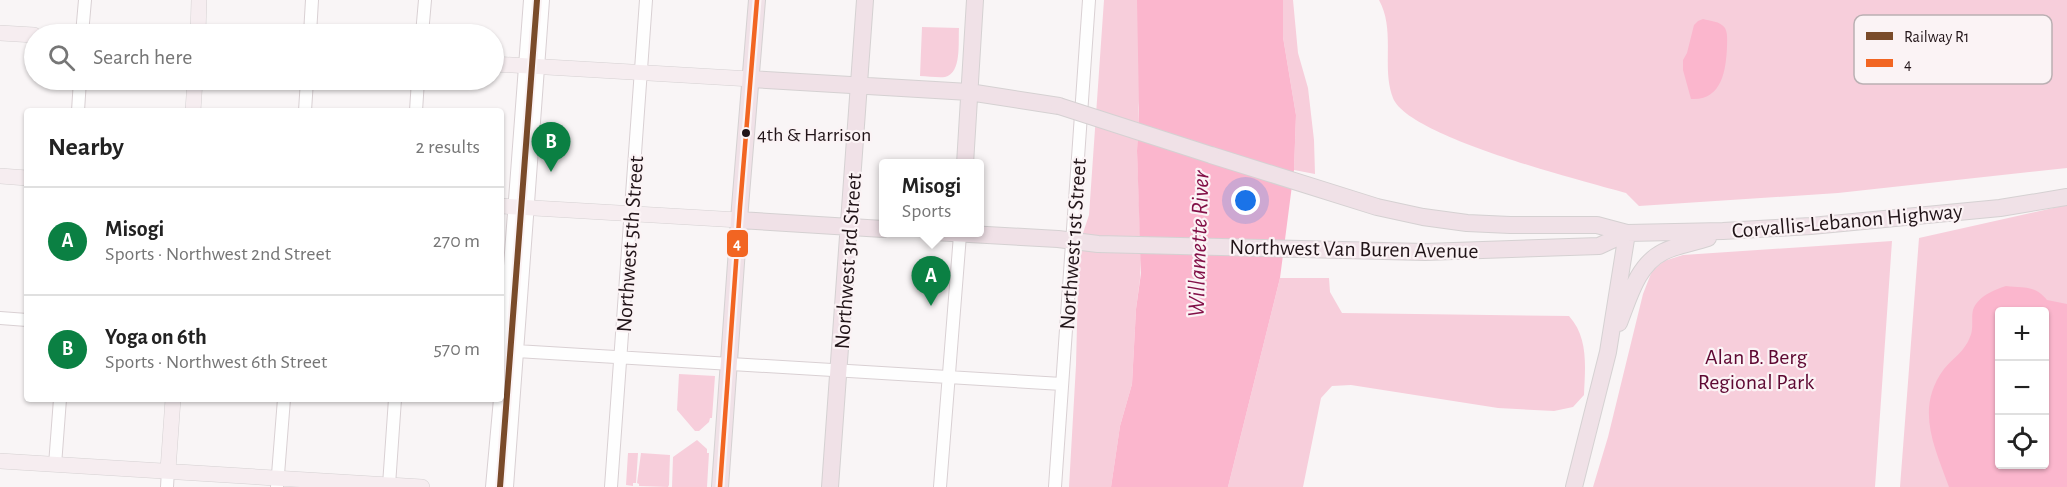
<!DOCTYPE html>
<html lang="en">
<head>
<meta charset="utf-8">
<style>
	:root { --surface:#fff; --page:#f2f2f2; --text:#222; --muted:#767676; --line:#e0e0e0; --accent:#0b8043 }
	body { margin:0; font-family:"Alegreya Sans",sans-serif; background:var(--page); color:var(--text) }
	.controls { position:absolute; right:18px; bottom:18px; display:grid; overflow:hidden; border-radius:6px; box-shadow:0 2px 4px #0004 }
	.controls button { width:54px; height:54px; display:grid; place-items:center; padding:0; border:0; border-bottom:2px solid var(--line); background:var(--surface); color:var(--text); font:30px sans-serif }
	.you { position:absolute; left:1246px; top:201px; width:21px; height:21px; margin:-15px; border:4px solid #fff; border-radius:50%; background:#1a73e8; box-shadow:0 0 0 9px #1a73e833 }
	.badge { display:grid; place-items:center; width:39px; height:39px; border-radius:50%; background:var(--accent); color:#fff; font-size:20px; font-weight:700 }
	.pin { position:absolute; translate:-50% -50px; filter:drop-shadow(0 2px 3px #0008) }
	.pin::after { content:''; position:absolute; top:32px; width:21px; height:18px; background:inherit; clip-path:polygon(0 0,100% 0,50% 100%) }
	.popup { position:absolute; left:879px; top:159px; width:105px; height:78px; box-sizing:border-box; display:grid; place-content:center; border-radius:6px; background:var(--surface); filter:drop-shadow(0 2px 4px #0005); font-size:20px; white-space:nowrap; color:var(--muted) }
	.popup b { font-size:22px; color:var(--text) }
	.popup::after { content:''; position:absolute; left:50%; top:100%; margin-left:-12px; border:12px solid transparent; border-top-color:var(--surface) }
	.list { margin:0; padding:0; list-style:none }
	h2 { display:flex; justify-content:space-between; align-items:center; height:78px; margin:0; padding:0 24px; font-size:26px }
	h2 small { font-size:20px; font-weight:400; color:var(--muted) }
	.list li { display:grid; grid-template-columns:39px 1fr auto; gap:18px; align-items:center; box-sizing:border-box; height:108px; padding:0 24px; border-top:2px solid var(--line) }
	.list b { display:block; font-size:22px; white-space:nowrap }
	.list p { margin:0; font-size:20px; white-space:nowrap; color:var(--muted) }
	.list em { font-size:20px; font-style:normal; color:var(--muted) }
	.icon { flex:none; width:33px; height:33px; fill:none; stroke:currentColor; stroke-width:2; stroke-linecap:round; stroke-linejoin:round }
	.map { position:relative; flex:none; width:2067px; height:487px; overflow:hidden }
	.search { position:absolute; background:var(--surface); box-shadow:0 2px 4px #0004; left:24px; top:24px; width:480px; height:66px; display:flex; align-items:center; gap:15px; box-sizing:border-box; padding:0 21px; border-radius:33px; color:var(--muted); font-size:22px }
	.panel { position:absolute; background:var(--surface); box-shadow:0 2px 4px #0004; left:24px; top:108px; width:480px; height:294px; border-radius:6px }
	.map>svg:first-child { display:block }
	.green { fill:#f7cedb; fill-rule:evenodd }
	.water { fill:#fbb6cd; fill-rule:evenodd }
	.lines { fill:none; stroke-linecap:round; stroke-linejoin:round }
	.minor-casing { stroke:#d9d0d3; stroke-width:14 }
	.major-casing { stroke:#d5d1d2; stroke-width:16 }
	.highway-casing { stroke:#d5d1d2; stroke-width:18 }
	.minor { stroke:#fefefe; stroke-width:12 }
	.major { stroke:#f6edf0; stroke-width:15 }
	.highway { stroke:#f0e1e7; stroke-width:16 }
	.highway-bridge-casing { stroke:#d5d1d2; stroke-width:18; stroke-linecap:butt }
	.highway-bridge { stroke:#f0e1e7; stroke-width:16 }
	.bus-1-casing { stroke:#fbf3f5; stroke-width:9 }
	.bus-1 { stroke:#f26522; stroke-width:4.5 }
	.rail-1-casing { stroke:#fbf3f5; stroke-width:10 }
	.rail-1 { stroke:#7a4b2a; stroke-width:6 }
	.bus-dot { fill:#211418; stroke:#fbf3f5; stroke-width:2 }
	.labels { text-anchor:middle; stroke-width:4.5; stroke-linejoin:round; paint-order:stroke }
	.bus-label { font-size:20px; fill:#211418; stroke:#fbf3f5; text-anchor:start }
	.street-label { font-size:22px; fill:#211418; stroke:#fbf3f5 }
	.park-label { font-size:22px; fill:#5e0832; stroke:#fbf3f5 }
	.water-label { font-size:24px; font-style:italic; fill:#831148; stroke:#fbf3f5 }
	.key { fill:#fbf3f5; stroke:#bab0b3; stroke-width:1.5 }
	.key-label { font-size:16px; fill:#211418 }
	.line-badge { stroke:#fbf3f5; stroke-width:2 }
	.badge-label { font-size:16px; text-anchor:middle; font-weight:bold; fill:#fff }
</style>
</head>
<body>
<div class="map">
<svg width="2067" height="487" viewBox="0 0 2067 487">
	<rect width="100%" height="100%" fill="#f9f5f6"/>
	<!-- green -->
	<path class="green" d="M1104,0H1143L1137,151L1141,258L1140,279L1136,309L1132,384L1120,426L1111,487H1069L1076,365L1079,245L1089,215Z
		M1283,0H1293L1298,53L1308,88L1314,140L1315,174L1294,170L1296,115L1283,37Z
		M1379,0H2067V168L1838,193L1639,206L1626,193C1583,181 1408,137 1393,98C1381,67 1396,31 1379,0Z
		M922,27L959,28C958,42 962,73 945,77C938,78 928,76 920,76Z
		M2067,205V487H1900L1919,238ZM2000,312H2044V464H2000Z
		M1892,241L1875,487H1593L1608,437L1643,294L1652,271L1664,261L1683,255Z
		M1280,278H1329L1330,292L1342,313L1569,316C1589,338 1585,368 1584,395L1573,407L1554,411L1498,408L1351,385L1332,386L1321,398L1303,487H1228Z
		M679,374L715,376L712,418H710L709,422L699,431H695L677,410Z
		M697,440L707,449V453H709L707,487H672L673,457Z
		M628,453H638L636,483H633V486L626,485Z
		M641,453L670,455L669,485L668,487L639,486V484L637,483Z"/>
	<!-- water -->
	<path class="water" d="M1137,0H1283V37L1296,115L1294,170L1280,278L1228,487H1111L1120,426L1132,384L1136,309L1141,273L1137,151L1139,108Z
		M1703,19C1710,21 1720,21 1725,28C1728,34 1727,41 1727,47C1726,70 1722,101 1691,99L1683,70V60L1687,53L1694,25L1698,21Z
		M2006,286C2024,288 2035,285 2047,300L2067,304V487H1949C1934,446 1915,408 1944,369C1953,358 1965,351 1970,337C1974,328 1971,318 1973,310C1978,296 1994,290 2006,286ZM2000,312H2044V464H2000Z"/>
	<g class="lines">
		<!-- minor casing -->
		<g class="minor-casing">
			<path id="minor" d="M82,34L85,0
				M310,34L312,0
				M422,34L425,0
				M78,111L80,80
				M305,111L307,80
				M416,111L418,80
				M0,318L27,320
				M501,350L1062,384
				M501,386L530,0
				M55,465L60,399
				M389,485L395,399
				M167,487L168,470
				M277,487L284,399
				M492,487L500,399
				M507,487L543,0
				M611,487L646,0
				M940,487L960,235
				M1055,487L1089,0"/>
		</g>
		<!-- major casing -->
		<g class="major-casing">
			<path id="major" d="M0,33L34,35
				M198,34L199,0
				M494,64L751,79
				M193,111L195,80
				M0,176L27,178
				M501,206L739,220
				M0,461L422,487
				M168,470L173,399"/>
		</g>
		<!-- highway casing -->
		<g class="highway-casing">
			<path id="highway" d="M751,79L969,92L1059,106
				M1211,155L1377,207L1423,217L1467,223L1510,225H1597L1627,233L1723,231L1811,226L2000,208L2067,197
				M965,164L975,0
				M739,220L883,229
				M934,232L1058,239L1098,244L1425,252L1599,246L1627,233
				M1619,323C1629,298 1637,265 1663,252C1677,245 1693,243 1708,238
				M720,487L740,207L757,0
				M830,487L865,0
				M1574,487L1608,352L1627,233"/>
		</g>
		<!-- minor -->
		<use href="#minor" class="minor"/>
		<!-- major -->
		<use href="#major" class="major"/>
		<!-- highway -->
		<use href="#highway" class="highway"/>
		<!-- highway-bridge casing -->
		<g class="highway-bridge-casing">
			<path id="highway-bridge" d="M1059,106L1211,155"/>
		</g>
		<!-- highway-bridge -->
		<use href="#highway-bridge" class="highway-bridge"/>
		<!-- bus-1 casing -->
		<g class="bus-1-casing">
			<path id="bus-1" d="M720,487L740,207L757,0"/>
		</g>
		<!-- bus-1 -->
		<use href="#bus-1" class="bus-1"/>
		<!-- rail-1 casing -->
		<g class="rail-1-casing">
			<path id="rail-1" d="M500,487L537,0"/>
		</g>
		<!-- rail-1 -->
		<use href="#rail-1" class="rail-1"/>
	</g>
	<!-- markers -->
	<circle class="bus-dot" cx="746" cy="133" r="5"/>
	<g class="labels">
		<!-- bus labels -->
		<g class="bus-label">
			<text x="757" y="141">4th &amp; Harrison</text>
		</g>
		<!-- street labels -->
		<g class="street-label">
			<text transform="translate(1847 220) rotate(-5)" y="8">Corvallis-Lebanon Highway</text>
			<text transform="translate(629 244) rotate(-86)" y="8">Northwest 5th Street</text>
			<text transform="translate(1072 244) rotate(-86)" y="8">Northwest 1st Street</text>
			<text transform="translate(1354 248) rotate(1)" y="8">Northwest Van Buren Avenue</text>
			<text transform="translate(847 261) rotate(-86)" y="8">Northwest 3rd Street</text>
		</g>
		<!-- park labels -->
		<g class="park-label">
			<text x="1756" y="364">Alan B. Berg<tspan x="1756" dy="25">Regional Park</tspan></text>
		</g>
		<!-- water labels -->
		<g class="water-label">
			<text transform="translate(1198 244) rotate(-88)" y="8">Willamette River</text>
		</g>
	</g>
	<!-- legend -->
	<rect x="1854" y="15" width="198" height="69" rx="9" class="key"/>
	<rect x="1866" y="32" width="27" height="8" fill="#7a4b2a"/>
	<rect x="1866" y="59" width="27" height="8" fill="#f26522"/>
	<g class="key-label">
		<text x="1904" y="42">Railway R1</text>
		<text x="1904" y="69">4</text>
	</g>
	<rect class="line-badge" x="726" y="229" width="23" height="29" rx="6" fill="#f26522"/>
	<g class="badge-label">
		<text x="737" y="249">4</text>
	</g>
</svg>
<div class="controls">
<button>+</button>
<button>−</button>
<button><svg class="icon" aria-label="locate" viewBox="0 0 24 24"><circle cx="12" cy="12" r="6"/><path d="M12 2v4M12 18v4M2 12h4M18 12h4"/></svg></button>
</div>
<div class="you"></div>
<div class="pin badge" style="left:931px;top:306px">A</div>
<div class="popup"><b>Misogi</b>Sports</div>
<div class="pin badge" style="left:551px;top:172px">B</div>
<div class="search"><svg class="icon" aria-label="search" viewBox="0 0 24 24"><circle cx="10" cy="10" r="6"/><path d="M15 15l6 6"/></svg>Search here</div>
<section class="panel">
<h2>Nearby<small>2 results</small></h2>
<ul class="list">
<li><span class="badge">A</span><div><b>Misogi</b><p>Sports · Northwest 2nd Street</p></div><em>270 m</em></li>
<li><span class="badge">B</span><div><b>Yoga on 6th</b><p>Sports · Northwest 6th Street</p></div><em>570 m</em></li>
</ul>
</section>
</div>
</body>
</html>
